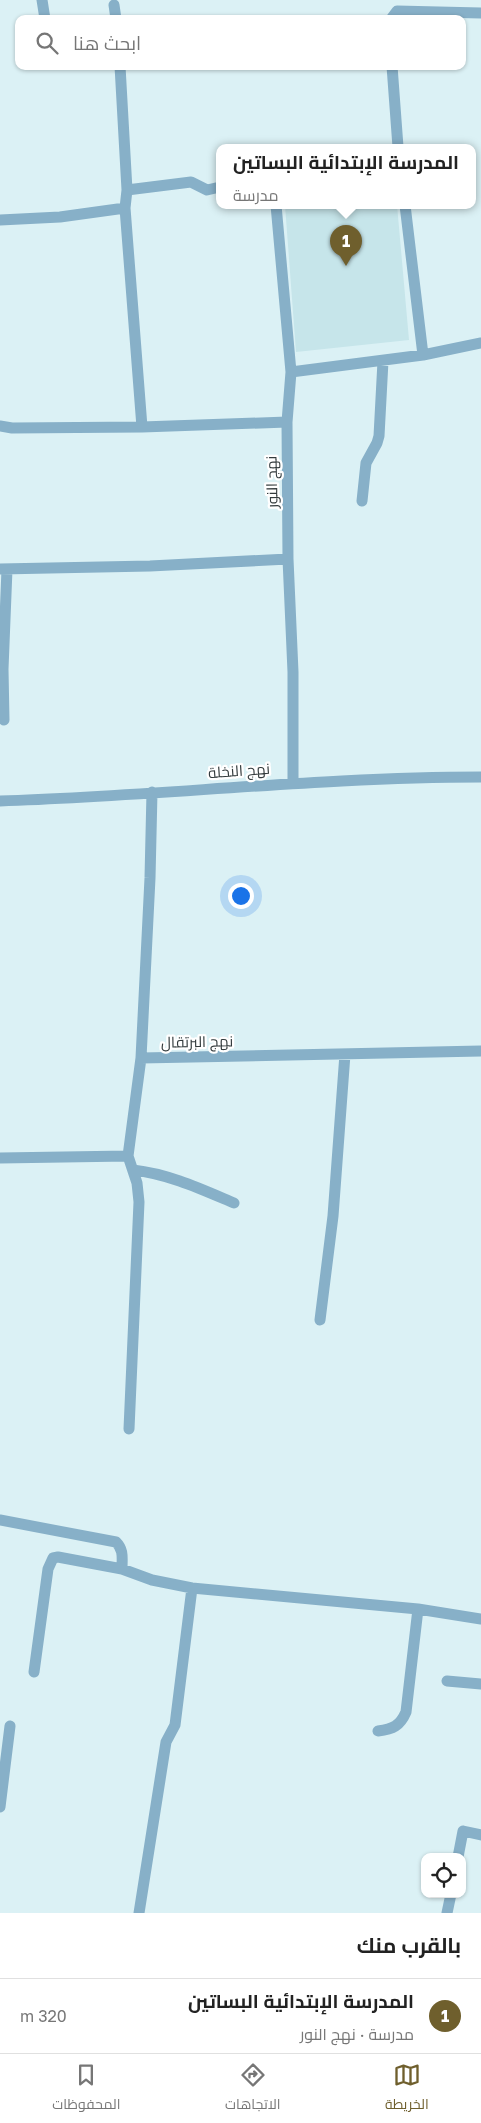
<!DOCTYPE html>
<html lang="ar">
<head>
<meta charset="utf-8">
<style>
	:root { --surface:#fff; --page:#f2f2f2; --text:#222; --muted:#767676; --line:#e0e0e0; --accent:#6f5f2d }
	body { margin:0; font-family:"Golos Text",Cairo,sans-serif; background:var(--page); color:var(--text); direction:rtl }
	.controls { position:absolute; right:15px; bottom:15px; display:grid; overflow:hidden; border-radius:10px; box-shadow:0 1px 4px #0004 }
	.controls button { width:45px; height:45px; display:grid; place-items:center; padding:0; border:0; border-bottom:1px solid var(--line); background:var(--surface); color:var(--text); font:25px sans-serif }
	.you { position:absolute; left:240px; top:895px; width:18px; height:18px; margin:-12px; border:4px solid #fff; border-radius:50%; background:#1a73e8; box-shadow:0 0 0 8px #1a73e833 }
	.badge { display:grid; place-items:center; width:32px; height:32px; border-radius:50%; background:var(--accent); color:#fff; font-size:16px; font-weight:700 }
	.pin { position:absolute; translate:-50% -41px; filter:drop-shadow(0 1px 2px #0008) }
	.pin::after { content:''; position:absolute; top:26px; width:18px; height:15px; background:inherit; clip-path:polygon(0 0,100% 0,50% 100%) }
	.popup { position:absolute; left:216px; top:144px; width:260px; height:65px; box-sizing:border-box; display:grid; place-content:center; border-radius:10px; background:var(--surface); filter:drop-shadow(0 1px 4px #0005); font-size:16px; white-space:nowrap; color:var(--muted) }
	.popup b { font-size:19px; color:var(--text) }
	.popup::after { content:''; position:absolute; left:50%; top:100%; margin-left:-10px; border:10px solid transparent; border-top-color:var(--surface) }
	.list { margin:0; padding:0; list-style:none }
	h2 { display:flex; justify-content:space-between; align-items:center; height:65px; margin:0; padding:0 20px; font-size:21px }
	h2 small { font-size:16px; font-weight:400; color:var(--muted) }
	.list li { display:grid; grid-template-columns:32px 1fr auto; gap:15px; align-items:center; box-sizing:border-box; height:75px; padding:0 20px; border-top:1px solid var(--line) }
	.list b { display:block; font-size:19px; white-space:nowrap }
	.list p { margin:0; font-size:16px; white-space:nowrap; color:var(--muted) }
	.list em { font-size:16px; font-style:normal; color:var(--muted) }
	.icon { flex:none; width:28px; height:28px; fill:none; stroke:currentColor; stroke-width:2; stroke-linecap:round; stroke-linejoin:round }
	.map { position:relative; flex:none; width:481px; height:1913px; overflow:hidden; direction:ltr }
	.search { position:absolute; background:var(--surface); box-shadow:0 1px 4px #0004; left:15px; right:15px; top:15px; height:55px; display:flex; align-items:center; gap:12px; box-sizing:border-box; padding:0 18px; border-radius:10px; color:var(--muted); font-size:19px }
	.sheet { height:140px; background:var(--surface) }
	nav { display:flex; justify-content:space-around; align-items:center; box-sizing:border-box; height:70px; border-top:1px solid var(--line); background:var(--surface); font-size:14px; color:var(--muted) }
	nav a { display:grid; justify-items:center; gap:2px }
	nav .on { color:var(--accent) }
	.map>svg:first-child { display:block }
	.built { fill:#c6e5ea }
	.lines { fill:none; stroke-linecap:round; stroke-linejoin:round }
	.street { stroke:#87b0c8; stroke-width:11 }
	.labels { text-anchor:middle; stroke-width:4.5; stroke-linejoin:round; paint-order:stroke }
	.street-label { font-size:15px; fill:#333b3d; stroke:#fff }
</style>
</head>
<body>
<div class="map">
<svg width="481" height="1913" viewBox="0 0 481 1913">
	<rect width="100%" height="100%" fill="#dbf1f5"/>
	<!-- built -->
	<path class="built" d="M285,205H397L409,340L296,352Z"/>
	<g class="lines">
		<!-- street -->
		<path class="street" d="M42,0L45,19
			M114,5L116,19
			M391,19L397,11L481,13
			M120,66L127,190L125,208L142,427L287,422
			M392,66L398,147
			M127,190L191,182L207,190L220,187
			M276,205L291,372
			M405,205L423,355
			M0,220L60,217L125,208
			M0,426L12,428L142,427
			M362,501L366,463L377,443L379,436L383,361
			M0,569L150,566L288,559
			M4,720L3,669L7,569
			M293,783V672L288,559L287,422L291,372L423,355L481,343
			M0,801C160,796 320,777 481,777
			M141,1058L150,878L152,792
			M128,1156L137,1183L139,1202L129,1429
			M0,1158L128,1156L141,1058L481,1051
			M133,1170C169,1174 201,1189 234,1203
			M320,1320L333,1216L345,1054
			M0,1520L116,1542C124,1550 122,1558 122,1569
			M34,1672L48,1569L53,1558L58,1557L122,1569L152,1580L192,1588L418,1609L481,1619
			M447,1681L481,1684
			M378,1731C393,1729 400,1726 406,1712L418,1609
			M0,1807L10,1726
			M458,1857L463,1831L481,1835
			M139,1913L166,1742L175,1725L192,1588
			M447,1913L451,1894"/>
	</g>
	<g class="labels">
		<!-- street labels -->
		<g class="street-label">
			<text transform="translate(272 482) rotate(-91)" y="5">نهج النور</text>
			<text transform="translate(239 771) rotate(-4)" y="5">نهج النخلة</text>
			<text transform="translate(197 1042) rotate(-1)" y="5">نهج البرتقال</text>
		</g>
	</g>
</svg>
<div class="controls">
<button><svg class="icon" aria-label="locate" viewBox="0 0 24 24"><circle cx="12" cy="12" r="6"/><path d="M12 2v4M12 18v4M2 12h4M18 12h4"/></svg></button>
</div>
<div class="you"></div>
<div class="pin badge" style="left:346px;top:266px">1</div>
<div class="popup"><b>المدرسة الإبتدائية البساتين</b>مدرسة</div>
<div class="search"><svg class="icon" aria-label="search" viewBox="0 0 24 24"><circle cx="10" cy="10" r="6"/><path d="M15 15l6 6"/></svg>ابحث هنا</div>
</div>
<section class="sheet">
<h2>بالقرب منك<small></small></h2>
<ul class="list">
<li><span class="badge">1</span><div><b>المدرسة الإبتدائية البساتين</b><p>مدرسة · نهج النور</p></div><em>320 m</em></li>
</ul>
</section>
<nav>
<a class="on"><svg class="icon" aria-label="map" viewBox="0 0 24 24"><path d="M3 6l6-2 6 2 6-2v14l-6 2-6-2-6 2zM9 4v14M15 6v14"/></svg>الخريطة</a>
<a><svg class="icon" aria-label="directions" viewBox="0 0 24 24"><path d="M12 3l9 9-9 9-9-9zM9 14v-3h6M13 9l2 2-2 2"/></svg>الاتجاهات</a>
<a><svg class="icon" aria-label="saved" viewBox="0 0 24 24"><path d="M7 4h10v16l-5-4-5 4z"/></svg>المحفوظات</a>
</nav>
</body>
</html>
